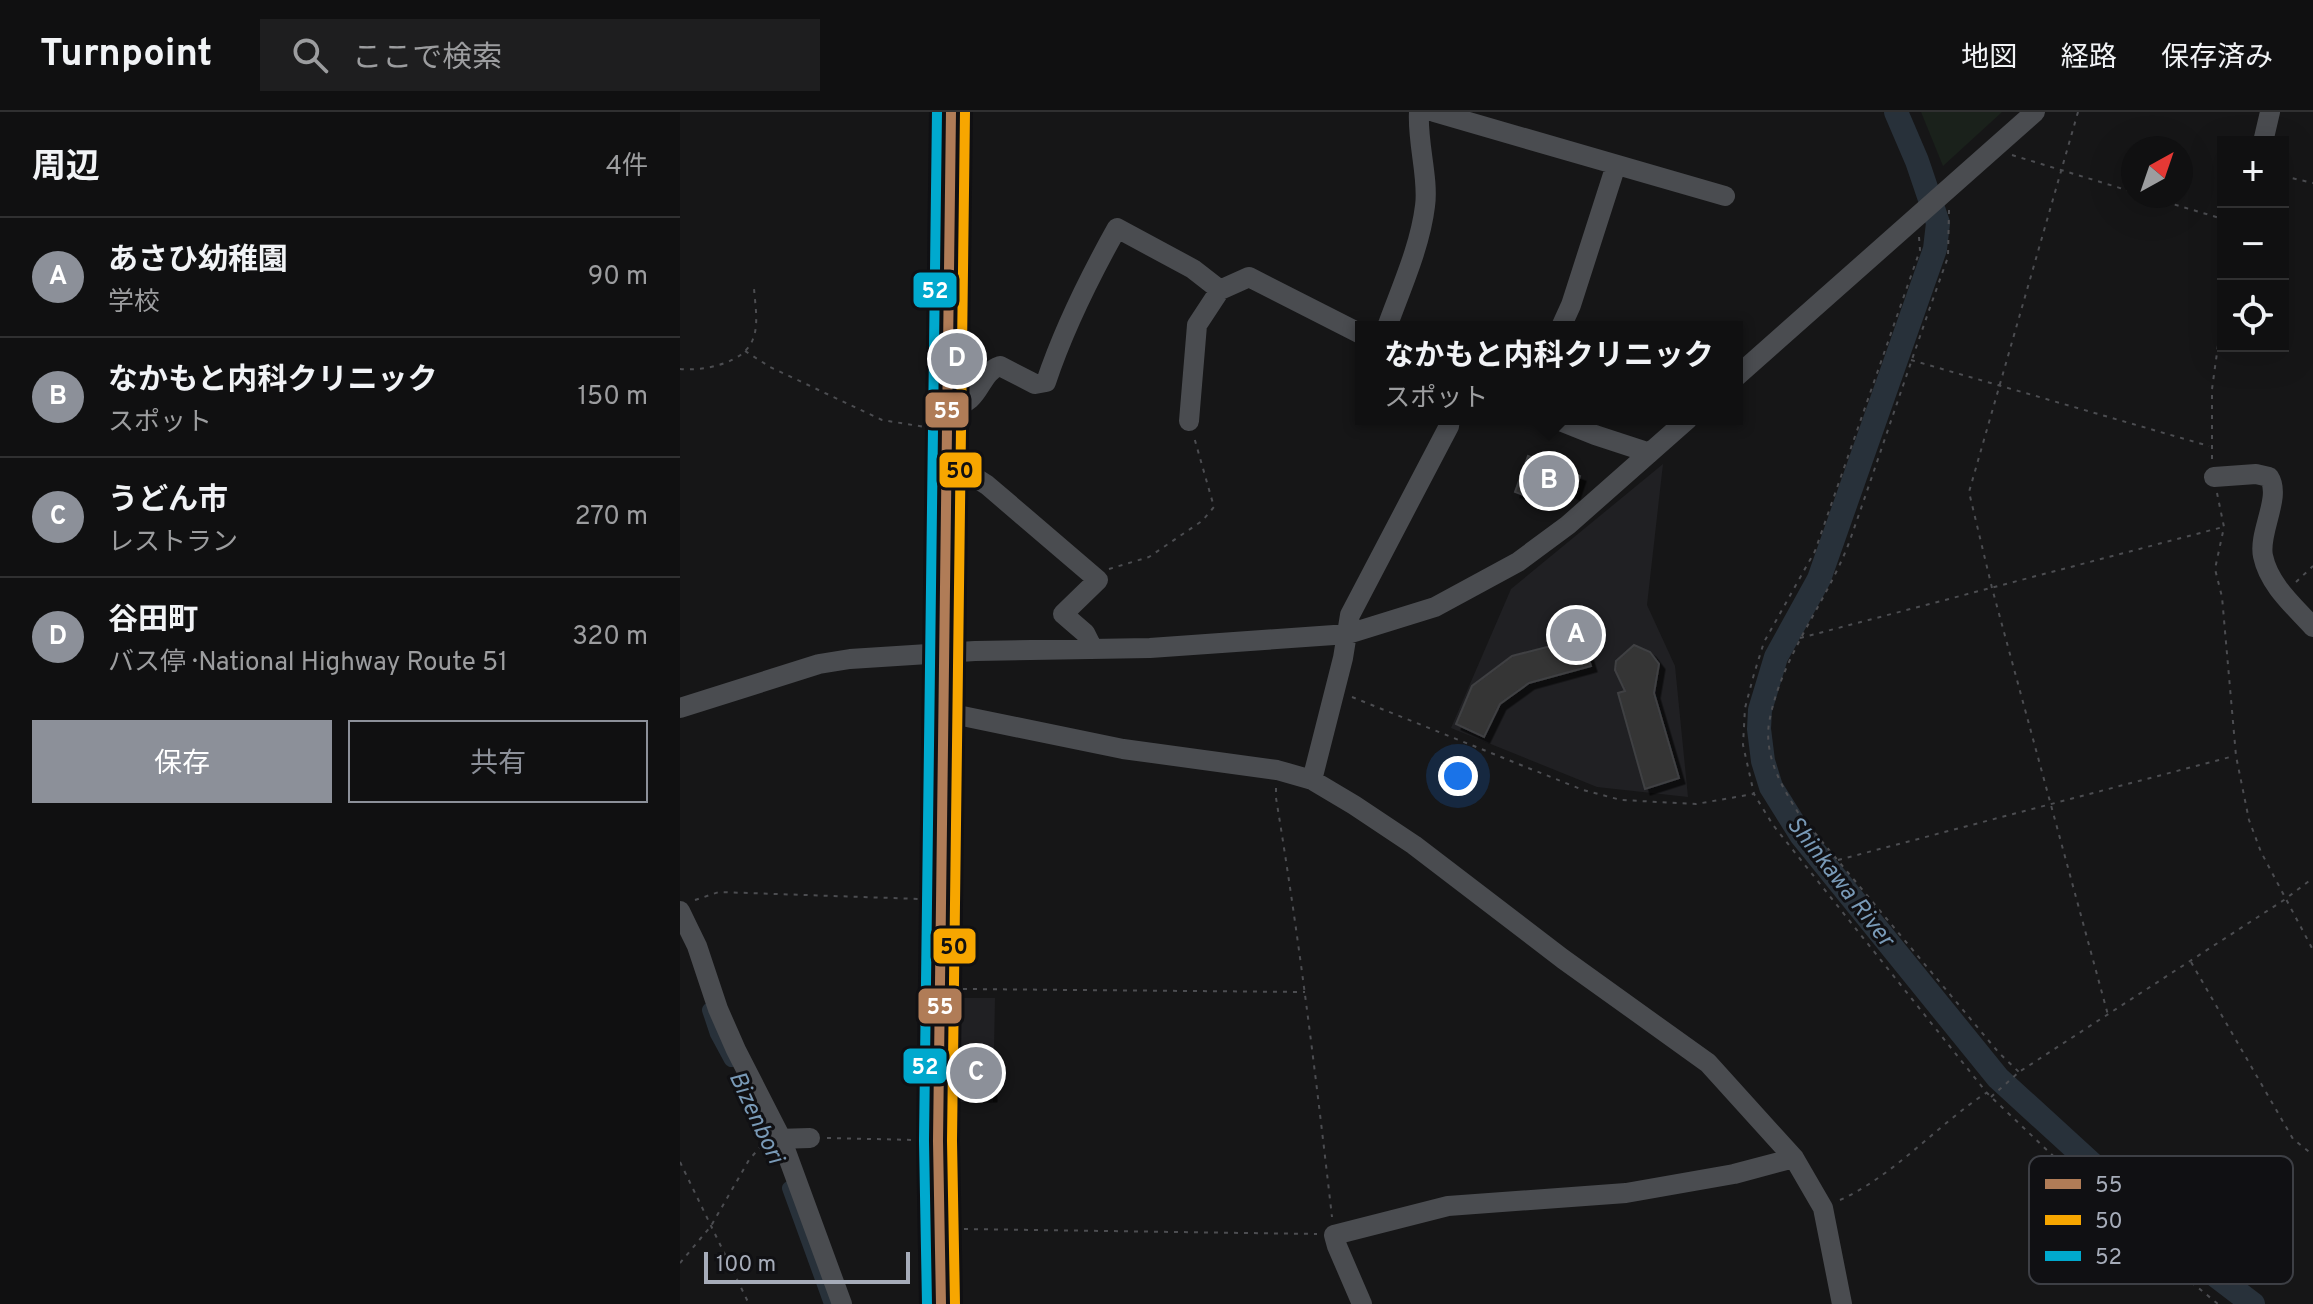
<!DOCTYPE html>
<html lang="ja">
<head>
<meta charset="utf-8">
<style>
	:root { --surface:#101011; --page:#1e1e1f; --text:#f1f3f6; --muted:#9c9d9f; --line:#303031; --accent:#8c9099 }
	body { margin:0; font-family:Overpass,"Noto Sans JP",sans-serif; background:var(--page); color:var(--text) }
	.controls { position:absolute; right:24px; top:24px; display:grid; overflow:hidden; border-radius:0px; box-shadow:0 8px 32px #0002 }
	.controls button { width:72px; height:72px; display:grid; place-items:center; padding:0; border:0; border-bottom:2px solid var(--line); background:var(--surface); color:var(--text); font:40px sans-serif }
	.compass { position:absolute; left:1441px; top:24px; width:72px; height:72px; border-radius:50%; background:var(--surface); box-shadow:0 8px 32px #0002; rotate:40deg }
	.scale { position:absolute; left:24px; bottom:20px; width:206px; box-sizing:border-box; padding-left:8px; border:4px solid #a6acb9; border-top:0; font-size:22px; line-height:28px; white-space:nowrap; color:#a6acb9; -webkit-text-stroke:6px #101013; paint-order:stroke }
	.you { position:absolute; left:778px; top:664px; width:28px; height:28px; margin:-20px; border:6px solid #fff; border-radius:50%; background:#1a73e8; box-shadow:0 0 0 12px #1a73e833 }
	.badge { display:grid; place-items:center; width:52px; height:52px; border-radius:50%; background:var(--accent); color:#fff; font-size:26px; font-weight:700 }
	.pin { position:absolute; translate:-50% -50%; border:4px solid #fff; box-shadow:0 2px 8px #0006 }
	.popup { position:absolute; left:675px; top:209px; width:388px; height:104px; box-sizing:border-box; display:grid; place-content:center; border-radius:0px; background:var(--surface); filter:drop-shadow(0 2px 6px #0005); font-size:26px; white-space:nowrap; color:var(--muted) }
	.popup b { font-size:30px; color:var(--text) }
	.popup::after { content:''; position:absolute; left:50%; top:100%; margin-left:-16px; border:16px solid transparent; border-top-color:var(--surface) }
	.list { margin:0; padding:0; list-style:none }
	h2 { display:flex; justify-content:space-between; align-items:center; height:104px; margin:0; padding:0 32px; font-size:34px }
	h2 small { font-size:26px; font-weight:400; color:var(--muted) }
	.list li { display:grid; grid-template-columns:52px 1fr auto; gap:24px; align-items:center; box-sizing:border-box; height:120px; padding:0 32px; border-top:2px solid var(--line) }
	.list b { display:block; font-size:30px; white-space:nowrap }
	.list p { margin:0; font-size:26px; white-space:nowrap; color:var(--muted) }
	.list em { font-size:26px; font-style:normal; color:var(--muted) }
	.actions { display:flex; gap:16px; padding:24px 32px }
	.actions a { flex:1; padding:18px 0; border:2px solid var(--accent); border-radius:0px; text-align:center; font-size:28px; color:var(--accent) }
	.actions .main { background:var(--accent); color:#fff }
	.icon { flex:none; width:44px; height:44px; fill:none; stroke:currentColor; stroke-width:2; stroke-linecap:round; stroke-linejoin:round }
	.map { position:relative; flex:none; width:1633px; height:1192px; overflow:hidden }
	header { display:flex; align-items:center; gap:48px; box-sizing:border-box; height:112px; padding:0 40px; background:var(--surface); border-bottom:2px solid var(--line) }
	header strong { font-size:38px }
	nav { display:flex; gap:44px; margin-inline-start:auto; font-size:28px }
	.search { width:560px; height:72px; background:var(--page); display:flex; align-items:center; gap:20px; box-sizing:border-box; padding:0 28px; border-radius:0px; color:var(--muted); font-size:30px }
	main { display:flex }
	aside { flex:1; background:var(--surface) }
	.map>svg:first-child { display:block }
	.built { fill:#202023 }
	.green { fill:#1a211b }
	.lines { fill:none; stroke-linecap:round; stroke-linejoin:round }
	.canal { stroke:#28313a; stroke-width:14 }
	.river { stroke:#28313a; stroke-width:24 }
	.building { fill:#343436; stroke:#3f4043; stroke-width:2; filter:url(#shadow) }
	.path { stroke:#4c4d51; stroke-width:2; stroke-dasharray:4 6; stroke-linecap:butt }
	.minor { stroke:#4a4c50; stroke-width:20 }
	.highway { stroke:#4c4e52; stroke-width:30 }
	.bus-1-casing { stroke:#101013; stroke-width:16 }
	.bus-2-casing { stroke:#101013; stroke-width:16 }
	.bus-3-casing { stroke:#101013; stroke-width:16 }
	.bus-1 { stroke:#b07c57; stroke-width:10 }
	.bus-2 { stroke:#f7a600; stroke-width:10 }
	.bus-3 { stroke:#00a9ce; stroke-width:10 }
	.labels { text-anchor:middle; stroke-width:6; stroke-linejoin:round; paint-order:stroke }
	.water-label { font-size:24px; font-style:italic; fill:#799ab7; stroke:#101013 }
	.key { fill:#101013; stroke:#3d3f45; stroke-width:2 }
	.key-label { font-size:22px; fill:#a6acb9 }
	.line-badge { stroke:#101013; stroke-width:3 }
	.badge-label { font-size:22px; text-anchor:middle; font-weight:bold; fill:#fff }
	.pale-badge-label { font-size:22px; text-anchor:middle; font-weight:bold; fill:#111 }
</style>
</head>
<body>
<header>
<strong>Turnpoint</strong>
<div class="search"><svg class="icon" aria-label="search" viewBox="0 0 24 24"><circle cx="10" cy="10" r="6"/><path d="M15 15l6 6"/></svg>ここで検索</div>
<nav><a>地図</a><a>経路</a><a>保存済み</a></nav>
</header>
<main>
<aside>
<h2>周辺<small>4件</small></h2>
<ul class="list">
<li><span class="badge">A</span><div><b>あさひ幼稚園</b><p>学校</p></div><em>90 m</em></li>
<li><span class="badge">B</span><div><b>なかもと内科クリニック</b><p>スポット</p></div><em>150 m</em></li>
<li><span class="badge">C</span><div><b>うどん市</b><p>レストラン</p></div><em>270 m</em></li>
<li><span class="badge">D</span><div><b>谷田町</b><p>バス停 · National Highway Route 51</p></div><em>320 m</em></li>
</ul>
<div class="actions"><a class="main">保存</a><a>共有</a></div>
</aside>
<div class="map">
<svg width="1633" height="1192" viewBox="0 0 1633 1192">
	<defs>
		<filter id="shadow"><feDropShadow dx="5.5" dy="5.5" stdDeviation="0" flood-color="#0009"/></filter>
	</defs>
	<rect width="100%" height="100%" fill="#161617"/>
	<!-- built -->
	<path class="built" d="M983,352L967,493L995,554L1008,685L917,675L771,616L831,477Z
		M270,886H315L313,990H269Z"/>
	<!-- green -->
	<path class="green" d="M1241,0H1322L1263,54Z"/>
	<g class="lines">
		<!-- canal -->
		<path class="canal" d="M29,898L37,922L51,948
			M109,1076L151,1192"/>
		<!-- river -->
		<path class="river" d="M1216,0L1237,49L1258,111L1255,137L1139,467L1096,545L1080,598L1079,617L1083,649L1091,675L1121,723L1318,966L1527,1157L1573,1192"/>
	</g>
	<!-- building -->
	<path class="building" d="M848,344L900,364L894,382L875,374L870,387L849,379L846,384L835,380Z
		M902,526L911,554L849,571L820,592L804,625L776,612L792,574L832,544Z
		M954,533L970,540L979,552L974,581L999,666L965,677L938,581L945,579L935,558L936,549Z
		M281,938H311V984H281Z"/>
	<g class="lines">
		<!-- path -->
		<path class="path" d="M1398,0L1289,380L1312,476L1428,903
			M1332,43L1453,80
			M1603,64L1633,71
			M1466,84L1543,107
			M1269,98L1268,145C1234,239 1203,334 1170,428C1147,491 1101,543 1089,611C1084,645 1102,675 1119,702L1319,941L1339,960
			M1239,125L1240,138L1135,439L1084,530L1074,562L1065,596L1063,633L1074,682L1093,713L1307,981L1471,1137L1538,1192
			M65,239L90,255L202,308L245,315
			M1231,248L1529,334
			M0,257C23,259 64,252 73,227C79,212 75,192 74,176
			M1532,347V277L1543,197
			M1537,381L1544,415L1535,457L1542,485L1556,644L1569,708L1581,740L1633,838
			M429,457L469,445L522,409L534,395L514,325
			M1616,470L1633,454
			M1120,526L1543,415
			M672,585L903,678L941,688L1016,692L1073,682
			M596,676V686C619,825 636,965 652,1105
			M1158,748L1554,644
			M15,788L39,780L240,787
			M1511,850L1613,1027L1633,1043
			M283,877L625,880
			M1311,985L1339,960L1604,788L1633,766
			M147,1026L236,1028
			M0,1050L69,1192
			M1160,1088C1215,1063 1256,1014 1306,981
			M284,1117L637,1122
			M0,1151L31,1114L69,1048L81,1034"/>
		<!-- minor -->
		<path class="minor" d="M754,0L1045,84
			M1583,30L1590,0
			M707,215C721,176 740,135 745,94C749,67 737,30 739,0
			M881,215L891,193L936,53
			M1057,264L1355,0
			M267,299C275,296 283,293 290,287C302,276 304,259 320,254L355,272L366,270C384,216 409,166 437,116L513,157L540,178
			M875,307L915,323L970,341
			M509,309L517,213L540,178L569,165L681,222
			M267,354L288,361L307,373L418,468L383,502L405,521L413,537
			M1534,365L1576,362L1589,365C1602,385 1578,420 1583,444C1589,473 1614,494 1633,515
			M0,596L139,552L170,547L295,539L470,536L668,522L755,495L838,450L888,413L1008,307
			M263,600L443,637L597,658L632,668L674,693L734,733L883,847L1028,951L1114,1046L1143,1096L1162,1192
			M632,668L663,546L670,503L769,314L770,307
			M0,799L17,834L38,897L56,938L101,1026L162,1192
			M97,1027L130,1026
			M682,1192L657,1134L654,1123L768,1094L946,1081L1054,1062L1114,1046"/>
		<!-- highway -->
		<path class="highway" d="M261,1192L258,1029L271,0"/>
		<!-- bus-1 casing -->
		<g class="bus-1-casing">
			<path id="bus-1" d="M261,1192L258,1029L271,0"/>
		</g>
		<!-- bus-2 casing -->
		<g class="bus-2-casing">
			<path id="bus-2" d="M275,1192L272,1029L285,0"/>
		</g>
		<!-- bus-3 casing -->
		<g class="bus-3-casing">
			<path id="bus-3" d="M247,1192L244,1029L257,0"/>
		</g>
		<!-- bus-1 -->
		<use href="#bus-1" class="bus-1"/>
		<!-- bus-2 -->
		<use href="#bus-2" class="bus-2"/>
		<!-- bus-3 -->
		<use href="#bus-3" class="bus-3"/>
	</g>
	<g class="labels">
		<!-- water labels -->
		<g class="water-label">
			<text transform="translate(1161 769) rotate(52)" y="8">Shinkawa River</text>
			<text transform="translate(77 1005) rotate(65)" y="8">Bizenbori</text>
		</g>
	</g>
	<!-- legend -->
	<rect x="1349" y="1044" width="264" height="128" rx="12" class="key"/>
	<rect x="1365" y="1067" width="36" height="10" fill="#b07c57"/>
	<rect x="1365" y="1103" width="36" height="10" fill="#f7a600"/>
	<rect x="1365" y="1139" width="36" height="10" fill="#00a9ce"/>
	<g class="key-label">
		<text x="1415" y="1080">55</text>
		<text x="1415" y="1116">50</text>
		<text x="1415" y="1152">52</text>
	</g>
	<g class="line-badge">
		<rect x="232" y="159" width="46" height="38" rx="8" fill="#00a9ce"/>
		<rect x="244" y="279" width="46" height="38" rx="8" fill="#b07c57"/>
		<rect x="258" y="339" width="45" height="38" rx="8" fill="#f7a600"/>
		<rect x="252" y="815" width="45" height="38" rx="8" fill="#f7a600"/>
		<rect x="237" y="875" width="46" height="38" rx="8" fill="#b07c57"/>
		<rect x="222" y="935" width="46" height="38" rx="8" fill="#00a9ce"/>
	</g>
	<g class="badge-label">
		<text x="255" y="186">52</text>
		<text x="267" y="306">55</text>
		<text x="260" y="902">55</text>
		<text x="245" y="962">52</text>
	</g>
	<g class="pale-badge-label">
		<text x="280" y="366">50</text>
		<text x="274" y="842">50</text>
	</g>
</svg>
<div class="controls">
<button>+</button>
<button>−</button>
<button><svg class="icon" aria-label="locate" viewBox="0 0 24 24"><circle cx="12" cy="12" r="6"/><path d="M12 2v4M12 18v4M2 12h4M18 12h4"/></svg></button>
</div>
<svg class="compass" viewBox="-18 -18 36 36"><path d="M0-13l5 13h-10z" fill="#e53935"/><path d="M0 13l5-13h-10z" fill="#9c9d9f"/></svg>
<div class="scale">100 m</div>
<div class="you"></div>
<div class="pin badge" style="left:896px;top:523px">A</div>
<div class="pin badge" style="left:869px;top:369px">B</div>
<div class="popup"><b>なかもと内科クリニック</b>スポット</div>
<div class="pin badge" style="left:296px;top:961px">C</div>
<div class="pin badge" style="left:277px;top:247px">D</div>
</div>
</main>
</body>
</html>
